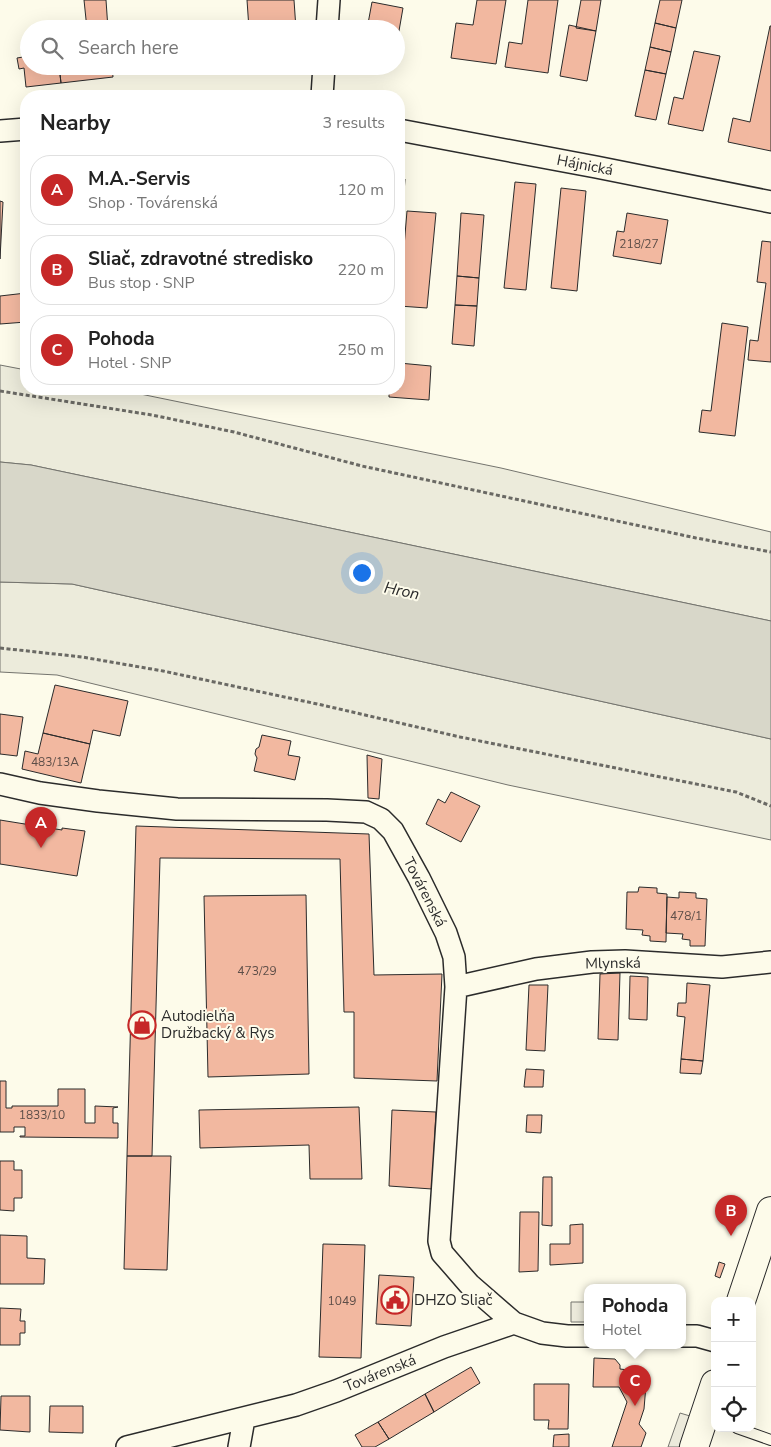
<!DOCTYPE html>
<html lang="en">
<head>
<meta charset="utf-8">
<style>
	:root { --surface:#fff; --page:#f6f6f6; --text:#222; --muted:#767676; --line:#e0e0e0; --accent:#c62828 }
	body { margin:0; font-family:"Nunito Sans",sans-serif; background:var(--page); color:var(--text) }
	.controls { position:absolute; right:15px; bottom:15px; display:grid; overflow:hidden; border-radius:10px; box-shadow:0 5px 20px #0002 }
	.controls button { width:45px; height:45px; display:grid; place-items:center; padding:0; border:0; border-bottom:1px solid var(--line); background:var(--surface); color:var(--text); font:25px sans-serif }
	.you { position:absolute; left:361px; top:572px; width:18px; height:18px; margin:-12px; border:4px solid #fff; border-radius:50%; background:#1a73e8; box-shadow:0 0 0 8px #1a73e833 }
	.badge { display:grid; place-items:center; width:32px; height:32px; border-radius:50%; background:var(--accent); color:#fff; font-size:16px; font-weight:700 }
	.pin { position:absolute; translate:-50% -41px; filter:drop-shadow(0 1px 2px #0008) }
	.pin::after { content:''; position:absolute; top:26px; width:18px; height:15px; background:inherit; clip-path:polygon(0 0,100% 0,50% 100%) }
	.popup { position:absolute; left:584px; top:1284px; width:102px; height:65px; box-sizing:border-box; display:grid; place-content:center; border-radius:10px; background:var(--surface); filter:drop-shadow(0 1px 4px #0005); font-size:16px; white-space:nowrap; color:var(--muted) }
	.popup b { font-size:19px; color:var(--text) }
	.popup::after { content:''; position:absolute; left:50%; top:100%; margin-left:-10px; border:10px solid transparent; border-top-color:var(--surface) }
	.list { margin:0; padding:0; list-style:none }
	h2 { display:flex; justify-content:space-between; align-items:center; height:65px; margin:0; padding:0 20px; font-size:21px }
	h2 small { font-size:16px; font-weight:400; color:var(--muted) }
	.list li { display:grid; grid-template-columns:32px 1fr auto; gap:15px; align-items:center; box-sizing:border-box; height:70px; margin:0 10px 10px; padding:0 10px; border:1px solid var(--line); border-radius:20px }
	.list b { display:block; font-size:19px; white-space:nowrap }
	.list p { margin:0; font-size:16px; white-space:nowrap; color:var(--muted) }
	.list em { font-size:16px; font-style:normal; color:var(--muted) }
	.icon { flex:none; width:28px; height:28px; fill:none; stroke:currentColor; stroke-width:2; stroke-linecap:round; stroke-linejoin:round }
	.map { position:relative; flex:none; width:771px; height:1447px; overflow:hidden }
	.search { position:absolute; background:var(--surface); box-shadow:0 5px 20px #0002; left:20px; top:20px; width:385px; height:55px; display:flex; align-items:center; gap:12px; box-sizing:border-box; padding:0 18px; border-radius:28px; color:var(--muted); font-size:19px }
	.panel { position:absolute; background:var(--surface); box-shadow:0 5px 20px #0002; left:20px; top:90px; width:385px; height:305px; border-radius:20px }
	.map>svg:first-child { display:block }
	.green { fill:#ecebdb; stroke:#74746e }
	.parking { fill:#eceadb; stroke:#74746e }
	.water { fill:#d8d7c9; stroke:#74746e }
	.building { fill:#f2b8a0; stroke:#2b2b2b }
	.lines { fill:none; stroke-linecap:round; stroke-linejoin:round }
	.lane-casing { stroke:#2b2b2b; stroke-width:12 }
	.street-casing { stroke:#2b2b2b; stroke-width:24 }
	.secondary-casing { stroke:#2b2b2b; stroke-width:30 }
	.path { stroke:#6a6964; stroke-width:3; stroke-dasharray:4 2.5; stroke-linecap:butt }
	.lane { stroke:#fdfbea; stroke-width:10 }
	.street { stroke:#fdfbea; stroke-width:21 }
	.secondary { stroke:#fdfbea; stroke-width:28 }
	.labels { text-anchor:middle; stroke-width:4; stroke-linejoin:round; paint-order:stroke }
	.number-label { font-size:12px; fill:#5d4e48 }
	.street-label { font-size:15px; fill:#2b2b2b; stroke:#fdfbea }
	.poi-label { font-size:15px; fill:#2b2b2b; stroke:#fdfbea; text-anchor:start }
	.water-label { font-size:16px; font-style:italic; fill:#2b2b2b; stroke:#fdfbea }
</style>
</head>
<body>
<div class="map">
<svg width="771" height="1447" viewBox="0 0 771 1447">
	<rect width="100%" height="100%" fill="#fdfbea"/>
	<!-- green -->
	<path class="green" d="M0,365L26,370V389H116L501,468L771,532V621L31,465L0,462Z
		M0,582L72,584L771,739V840L508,785L57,675L0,672Z"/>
	<!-- parking -->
	<path class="parking" d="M571,1302H587V1322H571Z
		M680,1413L690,1416L679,1447H668Z"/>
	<!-- water -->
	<path class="water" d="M0,462L31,465L771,621V739L72,584L0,582Z"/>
	<!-- building -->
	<path class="building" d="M84,0H106L108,29H87Z
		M247,0H294L296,29H249Z
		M477,0H506L496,64L451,58L456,23L473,25Z
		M528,0H558L548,73L505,67L509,42L522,44Z
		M581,0H601L596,31L576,28Z
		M660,0H682L676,28L655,23Z
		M372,2L403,8L396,48V29H367Z
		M655,23L676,28L671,52L650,47Z
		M569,25L596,31L587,81L560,76Z
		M770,26H771V151L728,142L733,118L750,122Z
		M650,47L671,52L666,74L645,70Z
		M694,51L720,56L703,131L668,124L674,97L683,99Z
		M29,54V66H59L61,83L26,87L24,68L19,69L17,58L23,57V55Z
		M59,66H112L113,77L61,83Z
		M182,66H226V70L183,74Z
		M645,70L666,74L656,120L635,116Z
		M399,178L405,179L399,264Z
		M515,182L536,184L526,290L504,288Z
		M561,188L586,191L577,291L551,288Z
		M0,201L3,202L0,259Z
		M407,211L436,213L427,308L399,306Z
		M461,213L484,215L479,278L457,276Z
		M627,213L668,220L661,264L613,256L617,231L624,232Z
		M762,241L771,242V362L748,360L750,340L758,341L766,283L757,282Z
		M457,276L479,278L477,306L455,305Z
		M26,293V322L0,324V296Z
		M455,305L477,306L474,346L452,344Z
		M722,323L748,327L735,436L699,432L702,410L711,411Z
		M399,363L431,366L429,400L389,397V389H399Z
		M55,685L128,701L120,736L93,730L90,744L43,733Z
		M0,714L23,717L17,756L0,754Z
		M43,733L90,744L81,783L22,769L25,751L38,754Z
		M262,735L291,741L288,755L300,757L295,780L254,771L257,758L255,754L256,749L259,747Z
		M367,755L382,759L379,799L368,798Z
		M451,792L480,806L461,842L426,824L438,799L445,803Z
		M0,820L62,830V828L85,831L77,876L0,864Z
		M136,826L369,834L374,975L442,974L437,1081L354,1078V1012H344L340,859L160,858L152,1156H127Z
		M639,887L657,888V893L667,894L666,942L650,941V936L642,935L643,930L626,929L627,892H638Z
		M679,892L696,893V898L707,899L705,946H690V940L682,939L683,934L666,933L667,897L679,898Z
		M306,895L309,1074L208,1077L204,896Z
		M620,973L618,1040L598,1039L600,974Z
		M630,976L648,977L647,1020L629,1019Z
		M687,983L710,985L703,1061L681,1059L685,1017L677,1016L678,1003H686Z
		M529,985H548L545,1051L526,1050Z
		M681,1059L703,1061L701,1074L680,1073Z
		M526,1069L544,1070L543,1087H524Z
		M0,1081H6V1108H12V1106H58V1089H85V1123H95V1106L118,1107L113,1108V1123H118V1138L20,1137V1136H25V1127H14V1132H0Z
		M359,1107L362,1179H310L309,1145L200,1148L199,1110Z
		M392,1110L436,1112L432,1189L389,1186Z
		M527,1115H542L541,1133L526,1132Z
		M127,1156H171L167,1270L124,1269Z
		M0,1161H14V1170H22V1198H14V1211L0,1210Z
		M543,1177H552V1226L542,1225Z
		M520,1212H539L538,1271L519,1272Z
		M583,1224V1263L550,1265V1244H570V1225Z
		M0,1235L27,1236V1258L45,1259L44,1284H0Z
		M323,1244L365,1245L361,1358L319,1357Z
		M719,1262L725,1264L720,1278L715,1276Z
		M379,1275L414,1277L411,1326L376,1324Z
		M0,1308L21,1309L20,1321H25V1333H20V1345H0Z
		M594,1358L615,1359L620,1365V1369L628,1370L646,1385L644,1409L639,1424L646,1433L641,1447H612L627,1402L619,1387H593Z
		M471,1367L480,1383L434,1412L425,1394Z
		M534,1384H569L568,1429H548L549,1420H534Z
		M425,1394L434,1412L389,1439L378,1422Z
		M1,1396H30V1432L0,1430Z
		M50,1406H83V1433L49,1432Z
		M378,1422L389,1439L375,1447H362L355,1435Z
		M569,1434V1447H553L554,1435Z"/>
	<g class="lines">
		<!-- lane casing -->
		<g class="lane-casing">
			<path id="lane" d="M737,1428L771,1440"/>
		</g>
		<!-- street casing -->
		<g class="street-casing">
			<path id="street" d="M327,29L329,0
				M322,96L324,66
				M399,130L596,167L771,202
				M0,131L26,129
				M0,784L40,793L98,801L177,809L327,810L366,812L381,819L393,831L419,878L446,933L454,957L456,987L439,1241L442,1253L469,1284L514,1323L542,1333L567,1336H588
				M456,987L536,969L592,962L625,961L722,967L771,962
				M682,1336H697L715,1341
				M127,1447L296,1405L336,1391L444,1347L514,1323
				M239,1447L244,1419"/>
		</g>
		<!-- secondary casing -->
		<g class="secondary-casing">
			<path id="secondary" d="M741,1301L771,1211
				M694,1447L715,1384"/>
		</g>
		<!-- path -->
		<path class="path" d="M0,391L152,415L234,432L362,466L696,538L771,552
			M0,648L82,657L163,671L322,705L460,737L736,792L771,806"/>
		<!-- lane -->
		<use href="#lane" class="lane"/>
		<!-- street -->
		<use href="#street" class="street"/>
		<!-- secondary -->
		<use href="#secondary" class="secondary"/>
	</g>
	<!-- icons -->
	<defs>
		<g id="shop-ring" transform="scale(1.4375)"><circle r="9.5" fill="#fdfbea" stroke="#c62828" stroke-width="1.5"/><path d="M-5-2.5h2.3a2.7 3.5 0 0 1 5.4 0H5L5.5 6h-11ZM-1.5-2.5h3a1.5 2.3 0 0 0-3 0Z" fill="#c62828"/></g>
		<g id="civic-ring" transform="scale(1.4375)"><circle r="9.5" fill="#fdfbea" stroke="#c62828" stroke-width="1.5"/><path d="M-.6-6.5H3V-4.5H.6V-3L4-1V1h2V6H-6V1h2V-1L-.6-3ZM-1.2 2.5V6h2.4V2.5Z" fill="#c62828"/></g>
	</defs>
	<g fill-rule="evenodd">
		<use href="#shop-ring" x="142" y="1025"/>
		<use href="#civic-ring" x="395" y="1300"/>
	</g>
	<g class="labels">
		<!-- number labels -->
		<g class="number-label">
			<text x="639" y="248">218/27</text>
			<text x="55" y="766">483/13A</text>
			<text x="686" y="920">478/1</text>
			<text x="257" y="975">473/29</text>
			<text x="42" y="1119">1833/10</text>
			<text x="342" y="1305">1049</text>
		</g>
		<!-- street labels -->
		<g class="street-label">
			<text transform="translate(585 165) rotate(11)" y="5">Hájnická</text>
			<text transform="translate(425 892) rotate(63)" y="5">Továrenská</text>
			<text transform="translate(613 963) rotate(-1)" y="5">Mlynská</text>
			<text transform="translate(380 1373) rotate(-22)" y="5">Továrenská</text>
		</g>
		<!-- poi labels -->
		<g class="poi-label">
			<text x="161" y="1021">Autodielňa<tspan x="161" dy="17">Družbacký &amp; Rys</tspan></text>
			<text x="414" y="1305">DHZO Sliač</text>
		</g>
		<!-- water labels -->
		<g class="water-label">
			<text transform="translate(402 590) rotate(12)" y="6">Hron</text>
		</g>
	</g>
</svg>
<div class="controls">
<button>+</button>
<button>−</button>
<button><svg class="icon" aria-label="locate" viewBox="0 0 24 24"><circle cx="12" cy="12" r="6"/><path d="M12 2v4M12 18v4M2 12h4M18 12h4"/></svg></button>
</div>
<div class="you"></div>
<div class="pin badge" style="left:41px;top:848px">A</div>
<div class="pin badge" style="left:731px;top:1236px">B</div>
<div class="pin badge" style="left:635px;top:1406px">C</div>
<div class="popup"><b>Pohoda</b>Hotel</div>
<div class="search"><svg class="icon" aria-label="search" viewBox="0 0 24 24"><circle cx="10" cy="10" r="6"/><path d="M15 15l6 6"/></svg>Search here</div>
<section class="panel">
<h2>Nearby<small>3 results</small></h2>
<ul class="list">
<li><span class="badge">A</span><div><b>M.A.-Servis</b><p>Shop · Továrenská</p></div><em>120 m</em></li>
<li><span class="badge">B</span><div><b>Sliač, zdravotné stredisko</b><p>Bus stop · SNP</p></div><em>220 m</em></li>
<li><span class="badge">C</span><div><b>Pohoda</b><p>Hotel · SNP</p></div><em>250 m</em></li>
</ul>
</section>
</div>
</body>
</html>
